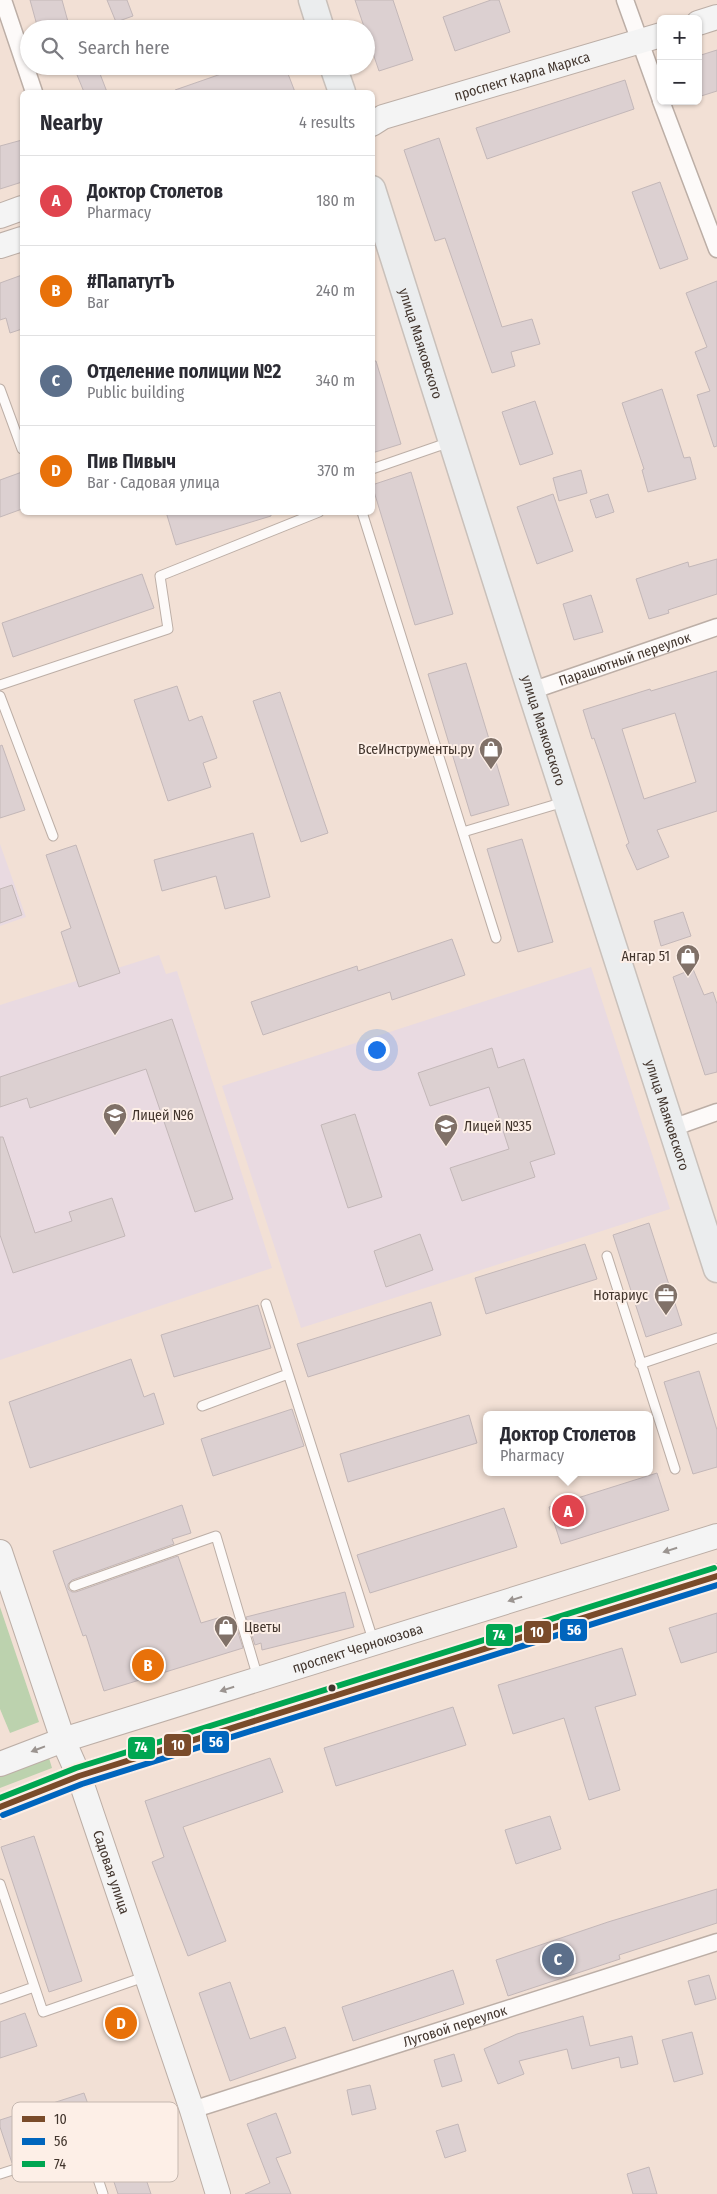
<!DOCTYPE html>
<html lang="en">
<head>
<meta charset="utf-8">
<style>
	:root { --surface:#fff; --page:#f7f7f7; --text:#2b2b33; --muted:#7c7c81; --line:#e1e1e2; --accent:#807168 }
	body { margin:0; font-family:"Fira Sans Condensed",sans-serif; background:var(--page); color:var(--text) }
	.controls { position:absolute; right:15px; top:15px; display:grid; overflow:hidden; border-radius:8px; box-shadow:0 1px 4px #0004 }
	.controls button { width:45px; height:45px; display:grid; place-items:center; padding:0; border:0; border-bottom:1px solid var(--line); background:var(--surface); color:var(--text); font:25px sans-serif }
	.you { position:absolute; left:376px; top:1049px; width:18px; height:18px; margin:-12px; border:4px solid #fff; border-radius:50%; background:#1a73e8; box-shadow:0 0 0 8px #1a73e833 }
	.badge { display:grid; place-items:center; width:32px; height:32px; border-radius:50%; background:var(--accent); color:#fff; font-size:16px; font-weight:700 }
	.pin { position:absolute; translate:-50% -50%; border:2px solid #fff; box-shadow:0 1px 5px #0006 }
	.popup { position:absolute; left:483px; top:1411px; width:170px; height:65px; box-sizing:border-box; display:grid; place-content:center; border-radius:8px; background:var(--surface); filter:drop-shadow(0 1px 4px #0005); font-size:16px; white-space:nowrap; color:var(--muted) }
	.popup b { font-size:19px; color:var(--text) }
	.popup::after { content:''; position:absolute; left:50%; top:100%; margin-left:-10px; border:10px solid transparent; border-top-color:var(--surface) }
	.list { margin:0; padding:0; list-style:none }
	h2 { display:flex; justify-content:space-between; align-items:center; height:65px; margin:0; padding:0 20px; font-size:21px }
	h2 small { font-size:16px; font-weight:400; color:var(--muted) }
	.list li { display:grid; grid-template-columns:32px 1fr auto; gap:15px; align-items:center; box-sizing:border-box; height:90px; padding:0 20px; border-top:1px solid var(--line) }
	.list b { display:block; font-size:19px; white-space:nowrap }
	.list p { margin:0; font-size:16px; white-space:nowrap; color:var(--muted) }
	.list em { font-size:16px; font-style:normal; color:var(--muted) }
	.icon { flex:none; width:28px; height:28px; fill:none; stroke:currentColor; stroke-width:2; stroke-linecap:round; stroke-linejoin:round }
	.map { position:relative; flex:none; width:717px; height:2194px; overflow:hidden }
	.search { position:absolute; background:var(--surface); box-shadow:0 1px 4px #0004; left:20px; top:20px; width:355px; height:55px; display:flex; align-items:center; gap:12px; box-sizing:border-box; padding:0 18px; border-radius:28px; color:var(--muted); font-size:19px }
	.panel { position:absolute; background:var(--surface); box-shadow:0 1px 4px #0004; left:20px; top:90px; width:355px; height:425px; border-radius:8px }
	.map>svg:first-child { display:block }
	.education { fill:#e9dae1 }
	.green { fill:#bcd2ae }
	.building { fill:#dcd0d1; stroke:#c3b7b8; fill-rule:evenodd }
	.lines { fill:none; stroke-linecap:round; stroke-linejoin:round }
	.lane-casing { stroke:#bcaea6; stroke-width:11 }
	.street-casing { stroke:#bcaea6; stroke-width:19 }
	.secondary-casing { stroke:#bcaea6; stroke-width:26 }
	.primary-casing { stroke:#c9c0ba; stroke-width:29 }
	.lane { stroke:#fdfaf9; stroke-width:9 }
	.street { stroke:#fdfaf9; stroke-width:16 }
	.secondary { stroke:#f4f4f4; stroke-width:24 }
	.primary { stroke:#ebedee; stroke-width:26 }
	.bus-1-casing { stroke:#fdefe7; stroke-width:10 }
	.bus-2-casing { stroke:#fdefe7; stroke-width:10 }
	.bus-3-casing { stroke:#fdefe7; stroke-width:10 }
	.bus-1 { stroke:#7a4b2a; stroke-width:6 }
	.bus-2 { stroke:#0065bd; stroke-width:6 }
	.bus-3 { stroke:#00a651; stroke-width:6 }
	.oneway { fill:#9b9490 }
	.bus-dot { fill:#42352d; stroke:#fdefe7; stroke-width:2 }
	.labels { text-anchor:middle; stroke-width:4; stroke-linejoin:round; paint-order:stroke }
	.street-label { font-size:14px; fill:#42352d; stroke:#fdefe7 }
	.poi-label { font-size:14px; fill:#42352d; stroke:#fdefe7; text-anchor:end }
	.key { fill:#fdefe7; stroke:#c5b7af; stroke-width:1 }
	.key-label { font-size:14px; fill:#42352d }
	.line-badge { stroke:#fdefe7; stroke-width:2 }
	.badge-label { font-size:14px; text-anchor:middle; font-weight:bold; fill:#fff }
</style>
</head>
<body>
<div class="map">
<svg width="717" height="2194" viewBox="0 0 717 2194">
	<rect width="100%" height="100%" fill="#f2e0d5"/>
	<!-- education -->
	<path class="education" d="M0,844L26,917L0,926Z
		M159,955L166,974L177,971L272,1268L0,1360V1005Z
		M591,967L670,1209L301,1328L222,1086Z"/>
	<!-- green -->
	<path class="green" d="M0,1607L39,1722L10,1733L0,1709Z
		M49,1758L52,1768L0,1788V1776Z"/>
	<!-- building -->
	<path class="building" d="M30,0H62L70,29H38Z
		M107,0H127L133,16L116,22Z
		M355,0H393L413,60L379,71Z
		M491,0H499L510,32L455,51L443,17Z
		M717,50V91L698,97V56Z
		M85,66H97L107,92H84L75,70Z
		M244,66H285L295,92H175V90Z
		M625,80L634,109L487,159L476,128Z
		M439,138L502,327L532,319L540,344L511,352L515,366L492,373L445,238L435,241L404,150Z
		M22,140V182L0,189V146Z
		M660,182L688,259L660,269L632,192Z
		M22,275V329L10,333L6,318L0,320V283Z
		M717,281V446L714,447L697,395L710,391L695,352L707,347L686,293Z
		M372,361H376L401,444L372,453Z
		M662,389L684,458L690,457L696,479L648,492L642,470L644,469L622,403Z
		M535,401L553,454L520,465L502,412Z
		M581,470L587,493L559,501L553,478Z
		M22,472V509L0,517V480Z
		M411,472L453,614L415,625L372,485Z
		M553,494L573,551L537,564L517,507Z
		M608,494L614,512L596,518L590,500Z
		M166,512H271V516L176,545Z
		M717,559V594L668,610L669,613L649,619L636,579L688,562L689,567Z
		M142,574L154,608L13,657L2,623Z
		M591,595L603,632L574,640L563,604Z
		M466,663L509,805L471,816L428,674Z
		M717,671V811L657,830L669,857L637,870L626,845L629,843L604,767L594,738L592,739L583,710L650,689L651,691ZM675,713L696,782L644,799L622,729Z
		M177,686L189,721L202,716L217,758L203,763L211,787L168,801L134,700Z
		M280,692L328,833L301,842L253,701Z
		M2,745L25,810L0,818V746Z
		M253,833L270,897L225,909L216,876L162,891L154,860Z
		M522,839L553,942L518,952L487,849Z
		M76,845L120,973L79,987L61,932L71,928L46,855Z
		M12,885L22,915L0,923V889Z
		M683,912L691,936L661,946L654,921Z
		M452,939L465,975L392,1000L390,992L263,1035L251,1002L357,966L358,971Z
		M693,969L704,995L713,992L717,1004V1072L705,1075L673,977Z
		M172,1019L233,1199L195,1212L146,1069L30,1108L27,1098L0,1107V1077Z
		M492,1048L498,1068L524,1059L555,1154L530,1162L535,1177L462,1201L450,1168L509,1149L489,1087L430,1106L418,1073Z
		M355,1114L382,1197L348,1208L321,1125Z
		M0,1137H3L35,1233L72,1221L69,1212L112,1198L125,1236L13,1273L0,1235Z
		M649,1223L682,1325L646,1337L613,1235Z
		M420,1234L433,1270L386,1287L374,1251Z
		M585,1244L597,1279L486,1314L475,1278Z
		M431,1302L441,1335L308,1377L297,1344Z
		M258,1305L271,1348L174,1377L161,1335Z
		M131,1359L144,1397L154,1393L164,1424L30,1468L9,1402Z
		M699,1371L717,1430V1467L693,1474L664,1382Z
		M292,1409L304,1446L213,1476L201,1439Z
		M469,1415L477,1443L348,1482L340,1454Z
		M657,1473L669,1510L561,1544L549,1507Z
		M182,1505L191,1533L172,1539L174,1544L72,1580L68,1584V1589L72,1592H76L178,1556L201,1623L228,1615L229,1621L234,1620L243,1648L104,1691L86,1635L83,1636L53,1551Z
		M504,1508L517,1547L370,1593L357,1555Z
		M345,1592L354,1627L262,1650L261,1643L255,1645L246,1617Z
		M717,1613V1652L681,1663L669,1628Z
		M622,1648L636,1695L595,1707L620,1790L589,1800L564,1718L513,1734L498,1685Z
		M453,1707L466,1745L336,1786L324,1748Z
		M270,1758L283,1792L183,1827L226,1941L188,1956L152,1862L164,1857L145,1801Z
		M550,1816L561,1849L516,1864L505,1830Z
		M34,1836L82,1981L49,1992L1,1847Z
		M717,1889V1923L619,1955L620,1959L508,1996L496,1960L608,1922Z
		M453,1970L464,2004L353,2041L342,2007Z
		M709,1975L716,1999L695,2005L688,1981Z
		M230,1982L250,2039L285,2027L296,2058L230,2081L199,1993Z
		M25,2013L37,2046L0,2058V2022Z
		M583,2016L590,2046L632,2036L638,2064L621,2068L619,2057L572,2069L567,2049L519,2061L524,2074L498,2084L484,2049L517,2034Z
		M692,2032L703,2074L674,2082L662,2040Z
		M454,2054L462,2081L442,2087L434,2060Z
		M370,2085L376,2109L352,2115L347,2090Z
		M84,2093L99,2135L128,2125L151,2194H118L99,2137L12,2163L0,2127V2120Z
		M276,2113L291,2153L276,2158L291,2194H245L270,2183L247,2124Z
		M458,2124L466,2151L445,2158L436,2131Z
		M649,2167L657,2194H633L627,2174Z"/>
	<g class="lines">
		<!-- lane casing -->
		<g class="lane-casing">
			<path id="lane" d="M0,389L22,449
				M372,469L450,442
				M362,512L496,938
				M0,685L168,629L160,576L319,512
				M0,696L53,836
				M463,832L564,802
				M607,1256L675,1469
				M266,1304L374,1643
				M640,1364L717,1338
				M202,1406L288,1374
				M74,1586L216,1536L258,1678
				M0,1884L43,2012L147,1976
				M0,1999L34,1987
				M0,2174L87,2146L103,2194"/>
		</g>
		<!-- street casing -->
		<g class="street-casing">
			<g id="street">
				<path d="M3,0L34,92"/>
				<path d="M625,0L661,100"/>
				<path d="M661,101L717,249"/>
				<path id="s1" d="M531,691L717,627"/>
				<path d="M672,1128L717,1112"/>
				<path id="s2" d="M192,2110L717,1942"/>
			</g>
		</g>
		<!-- secondary casing -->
		<g class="secondary-casing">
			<g id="secondary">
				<path d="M698,23L717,17"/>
				<path id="s3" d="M372,124L383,117L661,35"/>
				<path d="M0,216L22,208"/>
				<path d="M0,246L22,239"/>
				<path id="s4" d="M0,1552L63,1740L79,1776L192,2110L218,2194"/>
				<path id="s5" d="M0,1764L63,1740L717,1536"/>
				<path d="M0,1807L79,1776L717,1576"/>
			</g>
		</g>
		<!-- primary casing -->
		<g class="primary-casing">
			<g id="primary">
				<path d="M312,0L321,29"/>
				<path d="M333,66L342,92"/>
				<path id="s6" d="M372,189L531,691L717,1269"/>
			</g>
		</g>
		<!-- lane -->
		<use href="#lane" class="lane"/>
		<!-- street -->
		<use href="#street" class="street"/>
		<!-- secondary -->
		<use href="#secondary" class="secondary"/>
		<!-- primary -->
		<use href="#primary" class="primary"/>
		<!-- bus-1 casing -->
		<g class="bus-1-casing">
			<path id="bus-1" d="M0,1807L79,1776L717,1576"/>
		</g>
		<!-- bus-2 casing -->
		<g class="bus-2-casing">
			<path id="bus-2" d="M3,1815L82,1784L717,1585"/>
		</g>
		<!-- bus-3 casing -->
		<g class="bus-3-casing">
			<path id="bus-3" d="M0,1798L76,1768L714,1568"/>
		</g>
		<!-- bus-1 -->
		<use href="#bus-1" class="bus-1"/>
		<!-- bus-2 -->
		<use href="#bus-2" class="bus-2"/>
		<!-- bus-3 -->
		<use href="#bus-3" class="bus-3"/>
	</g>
	<!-- one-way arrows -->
	<defs><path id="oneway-solid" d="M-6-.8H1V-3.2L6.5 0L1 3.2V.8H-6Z" transform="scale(1.25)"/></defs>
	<g class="oneway">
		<use href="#oneway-solid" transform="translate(670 1550) rotate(163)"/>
		<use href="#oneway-solid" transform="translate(515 1599) rotate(163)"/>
		<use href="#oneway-solid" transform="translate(227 1689) rotate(163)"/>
		<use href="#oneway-solid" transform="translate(38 1749) rotate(159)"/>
	</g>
	<!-- icons -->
	<defs>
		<g id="shop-pin" transform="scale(1.25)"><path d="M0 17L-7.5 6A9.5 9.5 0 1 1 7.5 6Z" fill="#807168" stroke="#fdefe7"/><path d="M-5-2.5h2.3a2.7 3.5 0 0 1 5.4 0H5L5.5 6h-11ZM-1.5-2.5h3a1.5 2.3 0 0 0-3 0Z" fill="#fff"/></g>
		<g id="school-pin" transform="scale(1.25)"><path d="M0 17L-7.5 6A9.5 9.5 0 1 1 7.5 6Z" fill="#807168" stroke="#fdefe7"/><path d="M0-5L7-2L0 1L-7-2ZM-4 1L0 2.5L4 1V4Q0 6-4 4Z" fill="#fff"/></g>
		<g id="office-pin" transform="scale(1.25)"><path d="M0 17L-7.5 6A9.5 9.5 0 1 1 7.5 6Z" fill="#807168" stroke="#fdefe7"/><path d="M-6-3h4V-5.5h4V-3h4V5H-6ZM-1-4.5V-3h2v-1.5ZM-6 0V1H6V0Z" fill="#fff"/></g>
	</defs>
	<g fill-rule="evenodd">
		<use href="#shop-pin" x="491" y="749"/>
		<use href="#shop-pin" x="688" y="956"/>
		<use href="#school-pin" x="115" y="1115"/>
		<use href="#school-pin" x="446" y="1126"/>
		<use href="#office-pin" x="666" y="1295"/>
		<use href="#shop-pin" x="226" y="1627"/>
	</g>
	<!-- markers -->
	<circle class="bus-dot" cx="332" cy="1688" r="4.5"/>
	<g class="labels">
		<!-- street labels -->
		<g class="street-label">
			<text dy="5" stroke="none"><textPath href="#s3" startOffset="158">проспект Карла Маркса</textPath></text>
			<text dy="5" stroke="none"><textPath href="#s6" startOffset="162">улица Маяковского</textPath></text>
			<text dy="5" stroke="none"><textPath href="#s1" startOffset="99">Парашютный переулок</textPath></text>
			<text dy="5" stroke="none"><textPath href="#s6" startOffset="568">улица Маяковского</textPath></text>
			<text dy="5" stroke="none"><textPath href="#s6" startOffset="972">улица Маяковского</textPath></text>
			<text dy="5" stroke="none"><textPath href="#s5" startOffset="376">проспект Чернокозова</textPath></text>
			<text dy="5" stroke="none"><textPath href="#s4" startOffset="339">Садовая улица</textPath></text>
			<text dy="5" stroke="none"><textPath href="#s2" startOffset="276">Луговой переулок</textPath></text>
		</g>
		<!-- poi labels -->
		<g class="poi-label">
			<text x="474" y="754">ВсеИнструменты.ру</text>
			<text x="670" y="961">Ангар 51</text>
			<text x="132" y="1120" text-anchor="start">Лицей №6</text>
			<text x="464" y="1131" text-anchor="start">Лицей №35</text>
			<text x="648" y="1300">Нотариус</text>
			<text x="244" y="1632" text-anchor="start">Цветы</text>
		</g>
	</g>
	<!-- legend -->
	<rect x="12" y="2102" width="166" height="80" rx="8" class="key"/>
	<rect x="22" y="2116" width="23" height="6" fill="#7a4b2a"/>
	<rect x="22" y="2138" width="23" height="7" fill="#0065bd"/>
	<rect x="22" y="2161" width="23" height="6" fill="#00a651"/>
	<g class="key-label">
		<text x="54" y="2124">10</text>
		<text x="54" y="2146">56</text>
		<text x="54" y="2169">74</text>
	</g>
	<g class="line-badge">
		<rect x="559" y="1618" width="29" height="24" rx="5" fill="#0065bd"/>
		<rect x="523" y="1620" width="29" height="24" rx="5" fill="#7a4b2a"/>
		<rect x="485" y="1623" width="29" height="24" rx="5" fill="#00a651"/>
		<rect x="201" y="1730" width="29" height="24" rx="5" fill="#0065bd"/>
		<rect x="163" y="1733" width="29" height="24" rx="5" fill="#7a4b2a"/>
		<rect x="127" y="1736" width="29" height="24" rx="5" fill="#00a651"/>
	</g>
	<g class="badge-label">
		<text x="574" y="1635">56</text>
		<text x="537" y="1637">10</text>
		<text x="499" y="1640">74</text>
		<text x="216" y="1747">56</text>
		<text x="178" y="1750">10</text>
		<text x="141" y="1752">74</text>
	</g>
</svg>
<div class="controls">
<button>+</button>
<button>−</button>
</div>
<div class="you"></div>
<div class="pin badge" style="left:568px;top:1511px;background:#e0444e">A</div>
<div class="popup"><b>Доктор Столетов</b>Pharmacy</div>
<div class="pin badge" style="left:148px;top:1665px;background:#e8710a">B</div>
<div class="pin badge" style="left:558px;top:1959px;background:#5c6f8a">C</div>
<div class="pin badge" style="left:121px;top:2023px;background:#e8710a">D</div>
<div class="search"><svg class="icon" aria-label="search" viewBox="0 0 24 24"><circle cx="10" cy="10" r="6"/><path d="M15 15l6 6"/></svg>Search here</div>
<section class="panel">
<h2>Nearby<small>4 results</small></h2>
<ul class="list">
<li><span class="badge" style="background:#e0444e">A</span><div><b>Доктор Столетов</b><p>Pharmacy</p></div><em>180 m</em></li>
<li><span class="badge" style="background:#e8710a">B</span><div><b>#ПапатутЪ</b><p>Bar</p></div><em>240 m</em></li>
<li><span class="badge" style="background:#5c6f8a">C</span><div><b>Отделение полиции №2</b><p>Public building</p></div><em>340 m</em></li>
<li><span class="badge" style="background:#e8710a">D</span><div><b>Пив Пивыч</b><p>Bar · Садовая улица</p></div><em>370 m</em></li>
</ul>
</section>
</div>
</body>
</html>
